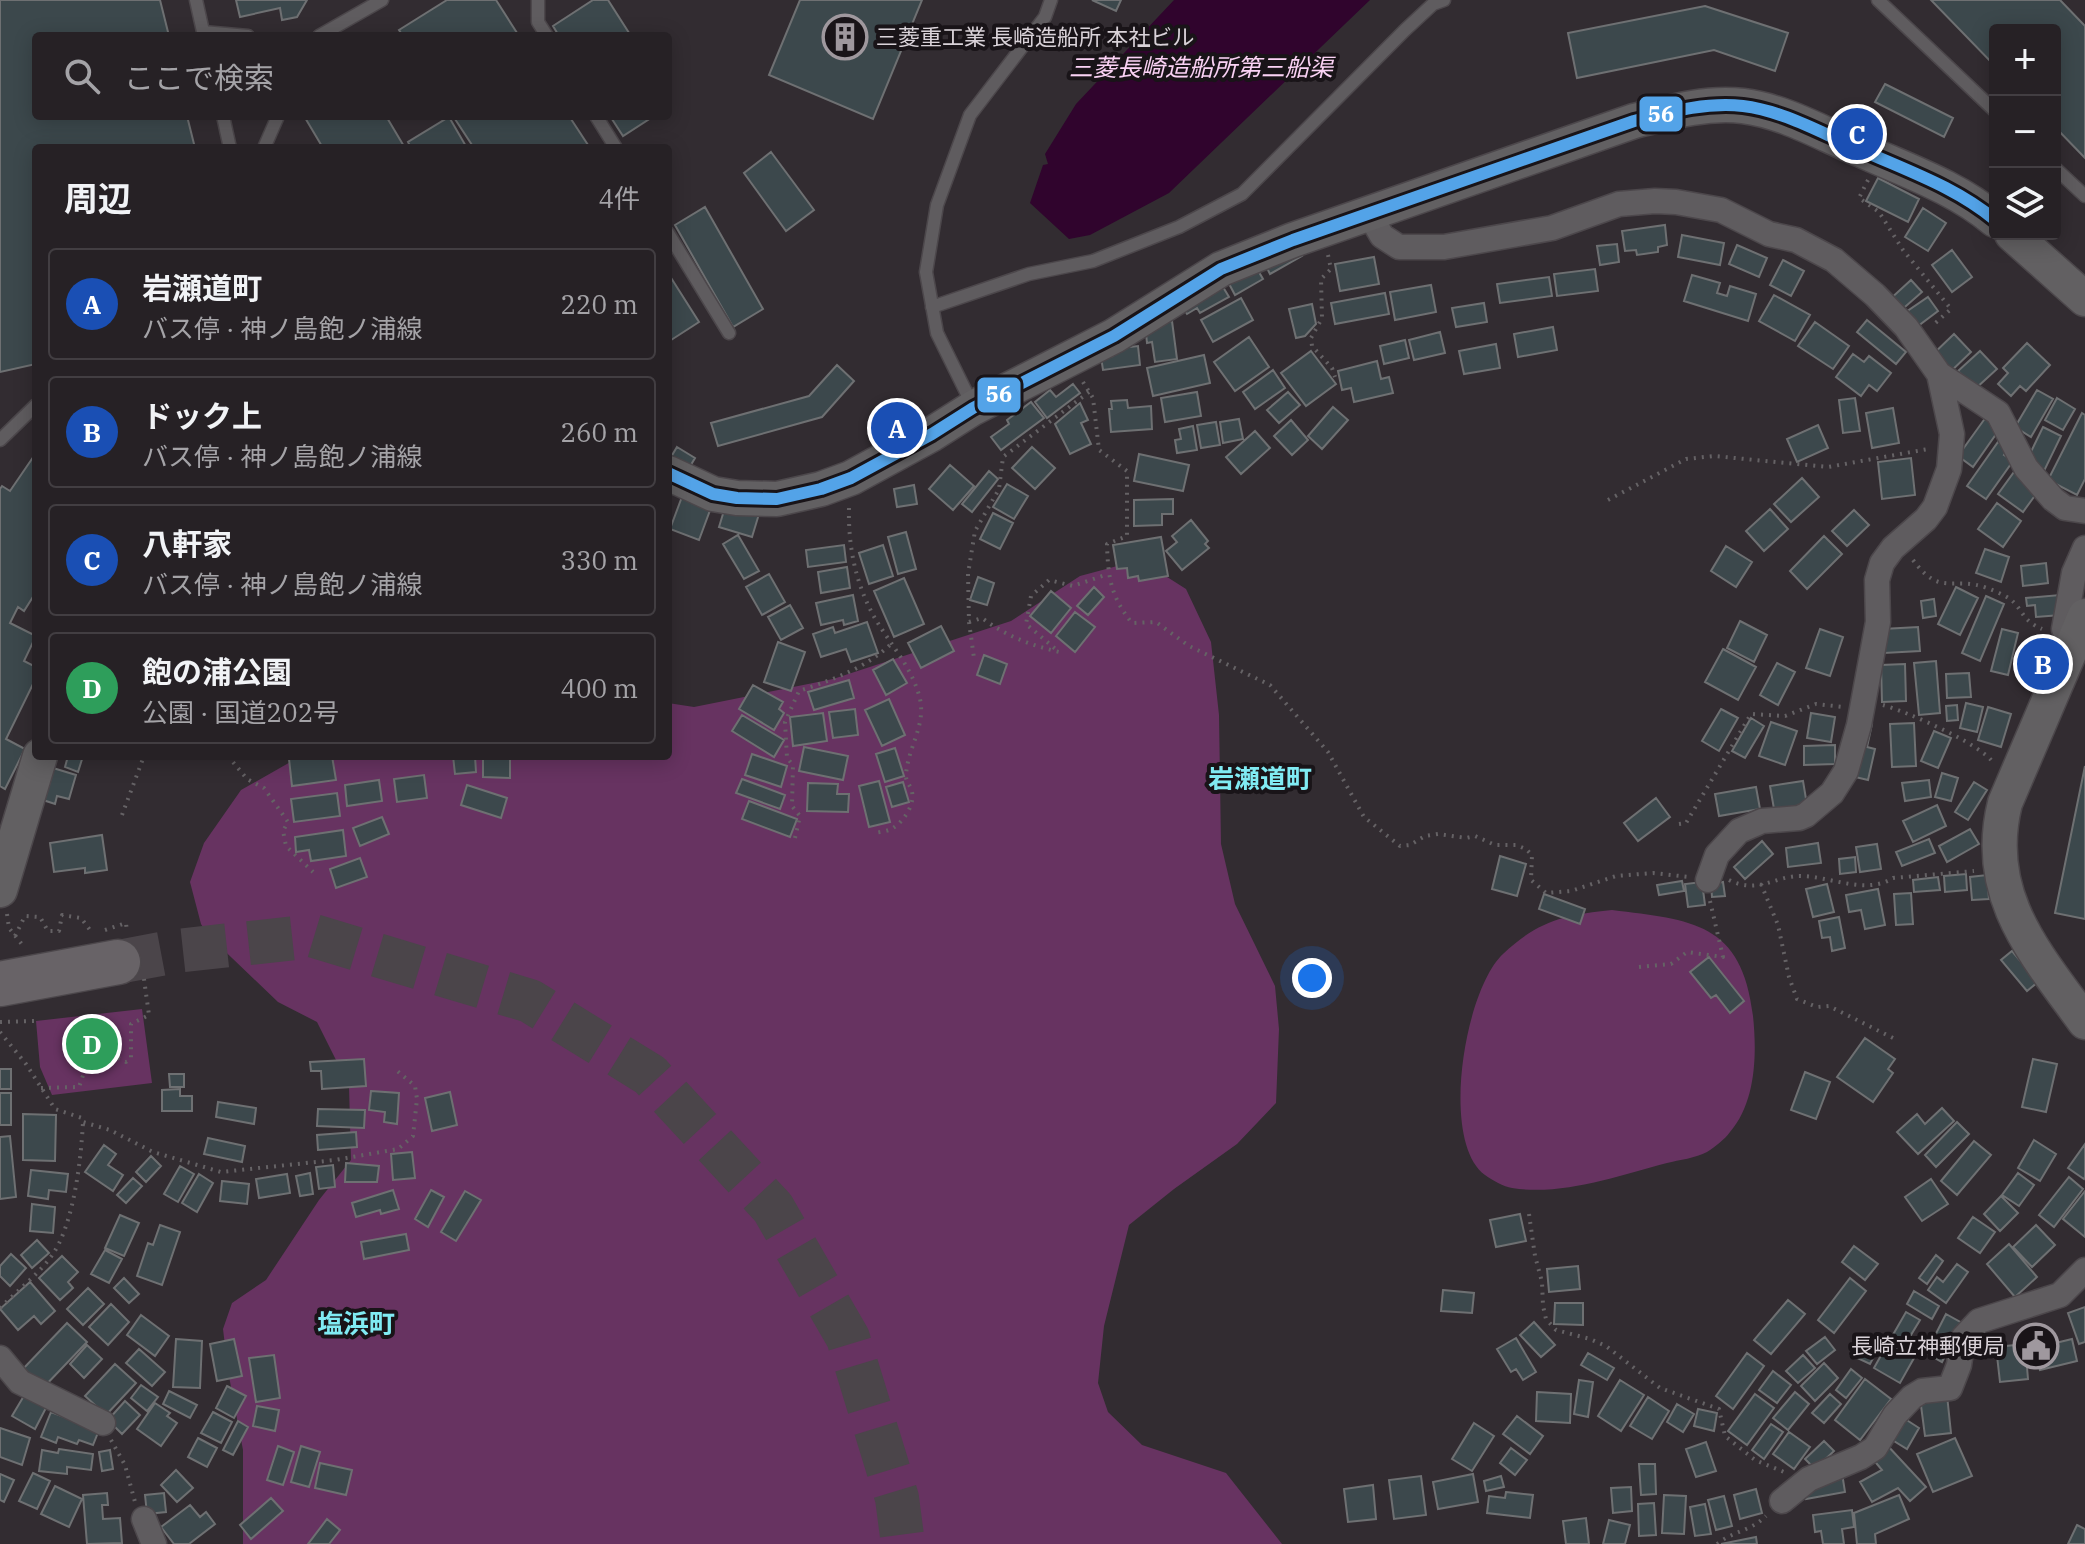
<!DOCTYPE html>
<html lang="ja">
<head>
<meta charset="utf-8">
<style>
	:root { --surface:#262125; --page:#322e32; --text:#f1f3f6; --muted:#a4a3a7; --line:#423e42; --accent:#2563eb }
	body { margin:0; font-family:"IBM Plex Serif","Noto Sans JP",serif; background:var(--page); color:var(--text) }
	.controls { position:absolute; right:24px; top:24px; display:grid; overflow:hidden; border-radius:8px; box-shadow:0 4px 20px #0003 }
	.controls button { width:72px; height:72px; display:grid; place-items:center; padding:0; border:0; border-bottom:2px solid var(--line); background:var(--surface); color:var(--text); font:40px sans-serif }
	.you { position:absolute; left:1312px; top:978px; width:28px; height:28px; margin:-20px; border:6px solid #fff; border-radius:50%; background:#1a73e8; box-shadow:0 0 0 12px #1a73e833 }
	.badge { display:grid; place-items:center; width:52px; height:52px; border-radius:50%; background:var(--accent); color:#fff; font-size:26px; font-weight:700 }
	.pin { position:absolute; translate:-50% -50%; border:4px solid #fff; box-shadow:0 2px 8px #0006 }
	.list { margin:0; padding:0; list-style:none }
	h2 { display:flex; justify-content:space-between; align-items:center; height:104px; margin:0; padding:0 32px; font-size:34px }
	h2 small { font-size:26px; font-weight:400; color:var(--muted) }
	.list li { display:grid; grid-template-columns:52px 1fr auto; gap:24px; align-items:center; box-sizing:border-box; height:112px; margin:0 16px 16px; padding:0 16px; border:2px solid var(--line); border-radius:8px }
	.list b { display:block; font-size:30px; white-space:nowrap }
	.list p { margin:0; font-size:26px; white-space:nowrap; color:var(--muted) }
	.list em { font-size:26px; font-style:normal; color:var(--muted) }
	.icon { flex:none; width:44px; height:44px; fill:none; stroke:currentColor; stroke-width:2; stroke-linecap:round; stroke-linejoin:round }
	.map { position:relative; flex:none; width:2085px; height:1544px; overflow:hidden }
	.search { position:absolute; background:var(--surface); box-shadow:0 4px 20px #0003; left:32px; top:32px; width:640px; height:88px; display:flex; align-items:center; gap:20px; box-sizing:border-box; padding:0 28px; border-radius:8px; color:var(--muted); font-size:30px }
	.panel { position:absolute; background:var(--surface); box-shadow:0 4px 20px #0003; left:32px; top:144px; width:640px; height:616px; border-radius:8px }
	.map>svg:first-child { display:block }
	.green { fill:#673361 }
	.water { fill:#30042d }
	.building { fill:#3c484c; stroke:#6e7072; stroke-width:2 }
	.lines { fill:none; stroke-linecap:round; stroke-linejoin:round }
	.highway-tunnel { stroke:#4b454a; stroke-width:44; stroke-dasharray:44 22; stroke-linecap:butt }
	.lane-casing { stroke:#4c474b; stroke-width:15 }
	.street-casing { stroke:#4c474b; stroke-width:27 }
	.secondary-casing { stroke:#4c474b; stroke-width:37 }
	.highway-casing { stroke:#4c474b; stroke-width:47 }
	.path { stroke:#656265; stroke-width:4; stroke-dasharray:2 6; stroke-linecap:butt }
	.lane { stroke:#5f5c5f; stroke-width:12 }
	.street { stroke:#5f5c5f; stroke-width:24 }
	.secondary { stroke:#626062; stroke-width:34 }
	.highway { stroke:#686367; stroke-width:44 }
	.bus-1-casing { stroke:#191418; stroke-width:18 }
	.bus-1 { stroke:#53a3e8; stroke-width:12 }
	.labels { text-anchor:middle; stroke-width:8; stroke-linejoin:round; paint-order:stroke }
	.poi-label { font-size:22px; fill:#d9d2d8; stroke:#191418; text-anchor:start }
	.water-label { font-size:24px; font-style:italic; fill:#fad2f4; stroke:#191418 }
	.quarter-label { font-size:26px; font-weight:bold; fill:#80ebf3; stroke:#191418 }
	.line-badge { stroke:#191418; stroke-width:3 }
	.badge-label { font-size:22px; text-anchor:middle; font-weight:bold; fill:#fff }
</style>
</head>
<body>
<div class="map">
<svg width="2085" height="1544" viewBox="0 0 2085 1544">
	<rect width="100%" height="100%" fill="#322c31"/>
	<!-- green -->
	<path class="green" d="M1121,565L1153,568L1186,589L1211,642L1219,715L1221,844L1235,904L1275,986L1279,1029L1276,1103L1237,1144L1174,1189L1129,1225L1104,1326L1098,1383L1108,1412L1142,1445L1226,1473L1282,1544H243V1450L228,1371L223,1329L232,1303L266,1280L319,1200L351,1160L349,1086L317,1022L278,1002L208,935L201,924L190,882L204,843L241,790L301,756H668V703L694,707L833,679L1011,621L1080,576Z
		M1612,910C1692,920 1742,922 1753,1016C1757,1054 1756,1102 1730,1132C1725,1139 1715,1147 1707,1152C1696,1158 1679,1160 1667,1163C1618,1176 1562,1196 1512,1188C1504,1187 1492,1180 1485,1175C1439,1141 1465,989 1503,954C1539,920 1565,915 1612,910Z
		M142,1009L152,1083L52,1095L40,1067L36,1021Z"/>
	<!-- water -->
	<path class="water" d="M1174,0H1370L1169,193L1090,235L1069,239L1030,203L1043,165L1048,164L1045,154L1076,104Z"/>
	<!-- building -->
	<path class="building" d="M0,0H160L169,36H36V116H187L195,148H36V364L0,372Z
		M236,0H307L297,17L282,20L280,8L240,17Z
		M447,0H496L519,36H403L399,30Z
		M593,0H608L631,36H559L553,26Z
		M800,0H922L873,119L769,75Z
		M1092,0H1121L1116,11Z
		M1931,0H2060L2085,26V158L2055,127V30H1995V66Z
		M1705,6L1788,33L1775,71L1714,50L1577,78L1568,33Z
		M1885,84L1953,118L1944,137L1875,102Z
		M304,116H386L405,148H323Z
		M453,116H569L590,148H474Z
		M610,116H654L623,136Z
		M449,117L467,148H411L408,142Z
		M771,152L814,210L786,231L744,173Z
		M1878,178L1919,199L1908,222L1866,201Z
		M705,207L763,309L733,327L675,225Z
		M1923,208L1946,223L1928,251L1905,237Z
		M1665,225L1667,245L1658,247V252L1637,255L1636,250L1625,251L1622,231Z
		M1682,235L1724,243L1720,265L1678,257Z
		M1617,244L1619,262L1600,265L1597,246Z
		M1737,245L1767,258L1759,277L1729,264Z
		M1296,247L1302,256L1270,274L1265,264Z
		M1952,250L1972,277L1952,292L1932,265Z
		M1374,257L1379,284L1340,291L1335,264Z
		M1783,260L1804,271L1791,296L1770,285Z
		M1253,262L1263,279L1235,295L1226,278Z
		M1595,269L1598,291L1557,296L1554,274Z
		M668,273L699,322L668,342Z
		M1692,275L1720,283L1717,293L1727,296L1730,286L1756,294L1748,321L1684,301Z
		M1549,277L1552,296L1500,303L1497,284Z
		M1911,280L1922,292L1898,313L1888,301Z
		M1220,282L1229,297L1200,313L1197,308L1187,314L1181,304Z
		M1431,285L1436,312L1395,320L1390,292Z
		M1385,293L1389,314L1335,324L1331,303Z
		M1774,295L1810,315L1795,341L1759,321Z
		M1928,297L1938,311L1914,329L1903,314Z
		M1241,298L1253,320L1213,342L1201,320Z
		M1484,303L1487,322L1456,327L1452,308Z
		M1312,304L1316,324L1305,336L1296,338L1289,309Z
		M1867,320L1906,352L1896,364L1857,332Z
		M1172,321L1177,359L1155,362L1152,342L1147,343L1145,324Z
		M1815,322L1849,346L1833,369L1798,346Z
		M1553,327L1557,350L1518,357L1514,334Z
		M1440,332L1445,353L1414,360L1409,340Z
		M1954,334L1971,352L1947,375L1930,357Z
		M1249,337L1269,367L1235,391L1214,362Z
		M1405,340L1409,358L1384,364L1380,346Z
		M2027,343L2050,365L2026,391L2020,386L2011,396L1998,384L2008,373L2003,368Z
		M1496,344L1500,368L1464,374L1459,351Z
		M1138,346L1140,365L1103,370L1101,357L1113,356V349Z
		M1311,351L1336,384L1306,406L1281,373Z
		M1980,351L1997,369L1975,389L1958,371Z
		M1853,354L1864,362L1869,356L1891,373L1877,391L1869,385L1861,396L1836,377Z
		M1204,355L1210,383L1153,396L1147,368Z
		M1377,361L1381,379L1389,377L1393,393L1354,402L1351,388L1342,390L1338,371Z
		M837,365L854,381L822,417L718,446L711,423L809,396Z
		M1273,370L1285,388L1255,409L1243,392Z
		M1073,384L1080,393L1047,418L1035,402L1050,390L1056,397Z
		M2037,390L2053,399L2031,437L2015,427Z
		M1197,392L1201,416L1165,422L1161,398Z
		M1288,392L1300,405L1279,423L1267,410Z
		M1855,398L1860,431L1843,433L1839,400Z
		M2057,398L2075,409L2063,430L2045,420Z
		M1127,400L1128,408L1151,406L1152,429L1111,432L1109,409H1112L1111,401Z
		M1031,402L1044,418L1001,450L991,437L1009,424L1007,420Z
		M1080,403L1088,420L1081,423L1091,444L1070,454L1055,424Z
		M1333,407L1348,420L1322,449L1308,436Z
		M1893,408L1899,443L1872,448L1866,413Z
		M2082,413L2085,415V479L2077,495L2048,480Z
		M1986,417L2001,427L1973,467L1958,456Z
		M1239,419L1243,439L1223,443L1220,422Z
		M1291,420L1308,440L1292,455L1274,436Z
		M1216,422L1220,445L1201,448L1197,425Z
		M1818,425L1828,448L1797,462L1787,439Z
		M1193,426L1197,450L1177,453L1175,440L1181,439L1179,429Z
		M2043,427L2061,436L2044,471L2026,462Z
		M1255,431L1270,448L1241,474L1226,457Z
		M1998,442L2008,449L2004,455L2013,461L1986,499L1967,486Z
		M677,447L695,458L689,468L671,457Z
		M1032,447L1055,468L1035,489L1012,468Z
		M36,453V592L24,611L18,607L10,623L36,636L24,661L36,667V678L6,739L25,749L5,789L0,786V489L2,486L10,491Z
		M1139,454L1189,465L1183,491L1134,481Z
		M1911,458L1915,495L1882,499L1878,462Z
		M950,465L974,486L953,510L929,489Z
		M989,471L998,479L972,512L962,504Z
		M2014,472L2039,490L2023,512L1998,494Z
		M1802,478L1819,497L1791,522L1774,504Z
		M1007,484L1028,496L1014,519L993,507Z
		M914,485L917,504L897,507L894,489Z
		M683,494L712,505L699,540L670,529Z
		M1173,499V514H1162V525L1134,526V500Z
		M1997,503L2021,521L2003,547L1978,529Z
		M726,504L759,514L752,537L719,527Z
		M1770,509L1788,529L1764,551L1746,531Z
		M1854,510L1869,525L1847,546L1832,531Z
		M993,513L1013,523L1000,549L980,539Z
		M1191,520L1208,541L1205,544L1209,548L1182,570L1166,551L1177,542L1172,536Z
		M906,532L916,569L898,574L888,537Z
		M738,535L759,571L744,579L723,544Z
		M1824,536L1842,554L1807,589L1790,571Z
		M1161,537L1168,576L1139,581L1138,576L1128,578L1127,568L1117,569L1113,545Z
		M844,545L846,562L808,567L806,550Z
		M883,545L893,576L869,584L859,553Z
		M1726,546L1752,562L1736,587L1711,571Z
		M1985,549L2009,557L2001,582L1976,573Z
		M2046,563L2048,583L2023,586L2021,566Z
		M847,567L850,588L821,593L818,572Z
		M769,574L785,602L762,615L746,587Z
		M978,577L994,583L987,605L970,600Z
		M904,578L924,624L894,637L874,591Z
		M1094,587L1104,597L1088,615L1077,606Z
		M1956,587L1978,598L1960,635L1938,624Z
		M1051,591L1071,608L1051,633L1030,616Z
		M853,595L858,621L844,625L843,620L821,625L816,603Z
		M2060,595L2061,615L2036,617L2035,605L2027,606L2026,598Z
		M1986,596L2004,604L1980,661L1962,653Z
		M1934,599L1936,616L1923,618L1921,601Z
		M790,605L803,628L781,640L768,617Z
		M1075,612L1095,627L1075,652L1056,636Z
		M1740,621L1767,635L1754,662L1727,648Z
		M867,622L878,653L851,662L846,649L821,657L813,634L833,627L835,633Z
		M941,626L954,651L921,668L908,643Z
		M1918,627L1920,651L1884,653L1883,629Z
		M1820,629L1843,637L1830,676L1806,668Z
		M2002,629L2018,633L2008,675L1991,671Z
		M778,642L805,652L791,691L764,682Z
		M1723,649L1756,667L1738,700L1705,682Z
		M984,655L1007,664L1000,684L977,675Z
		M893,659L907,683L886,695L873,670Z
		M1936,661L1940,713L1919,715L1914,663Z
		M1777,663L1795,672L1778,705L1760,695Z
		M1905,664L1906,701L1882,702L1881,665Z
		M1969,673L1971,697L1947,698L1946,674Z
		M849,680L854,698L814,710L808,692Z
		M753,685L783,702L779,709L784,713L774,730L739,709Z
		M889,699L905,735L882,746L865,710Z
		M1966,703L1983,707L1977,732L1960,728Z
		M1957,705L1958,720L1947,721L1946,706Z
		M1988,707L2011,714L2001,747L1978,740Z
		M855,709L858,735L833,738L829,712Z
		M1721,709L1738,718L1719,751L1702,741Z
		M823,713L827,741L793,746L790,717Z
		M1811,713L1835,717L1831,742L1807,738Z
		M742,715L784,740L774,757L732,731Z
		M1751,718L1764,726L1745,758L1732,751Z
		M1771,722L1797,731L1785,765L1759,756Z
		M1862,722L1872,724L1867,747L1875,749L1868,780L1851,776Z
		M1914,723L1916,766L1892,767L1890,724Z
		M1934,731L1951,738L1938,768L1921,761Z
		M1835,745V764L1804,765V746Z
		M804,747L848,756L843,780L799,771Z
		M895,748L904,776L885,782L876,754Z
		M752,754L787,766L781,787L745,775Z
		M68,756H83L78,772L65,767Z
		M312,756H332L336,780L292,786L289,759Z
		M453,756H475L476,772L455,774Z
		M483,756H510V778L483,777Z
		M2085,766V919L2055,913Z
		M53,768L76,775L69,799L57,796L55,804L43,800Z
		M1942,773L1958,778L1951,801L1935,797Z
		M424,775L427,798L397,802L394,779Z
		M742,779L785,795L780,809L736,793Z
		M379,780L382,801L347,806L345,785Z
		M1929,780L1931,797L1905,801L1902,783Z
		M879,781L890,822L869,827L859,786Z
		M1803,781L1807,805L1774,809L1770,786Z
		M903,782L909,802L892,807L886,787Z
		M1974,782L1987,790L1968,820L1955,812Z
		M808,783L838,784L837,794H849L848,812L807,811Z
		M467,785L507,798L501,818L461,805Z
		M1756,787L1760,809L1719,816L1715,794Z
		M337,793L340,816L294,822L291,799Z
		M1656,798L1670,817L1638,841L1624,823Z
		M749,801L797,819L790,837L742,819Z
		M1937,805L1946,826L1913,842L1903,821Z
		M382,817L389,834L360,846L353,828Z
		M1970,829L1979,844L1947,862L1939,846Z
		M343,830L346,856L311,861L309,850L296,852L295,837Z
		M102,835L107,870L85,873V868L54,872L50,843Z
		M1929,839L1935,853L1902,866L1896,852Z
		M1762,841L1773,854L1745,879L1734,867Z
		M1818,843L1821,863L1788,867L1786,848Z
		M1877,844L1881,869L1860,872L1856,847Z
		M1500,856L1526,864L1517,896L1492,889Z
		M1855,857L1856,872L1840,874L1839,859Z
		M360,858L367,877L336,888L330,869Z
		M1966,874L1967,890L1945,892L1944,876Z
		M1987,875L1989,899L1972,900L1970,877Z
		M1938,877L1940,890L1914,892L1913,880Z
		M1682,881L1684,891L1659,895L1657,885Z
		M1702,882L1705,905L1688,907L1685,884Z
		M1723,882L1725,896L1712,897L1711,884Z
		M1827,884L1834,912L1813,917L1806,889Z
		M1878,889L1885,925L1865,929L1861,910L1849,912L1846,895Z
		M1911,893L1913,924L1896,925L1894,894Z
		M1544,894L1585,909L1580,924L1539,909Z
		M1839,917L1845,948L1832,951L1830,937L1822,938L1819,921Z
		M2012,951L2038,982L2027,991L2001,960Z
		M1709,957L1744,1001L1730,1013L1716,995L1711,998L1690,972Z
		M1865,1038L1895,1059L1888,1069L1893,1073L1873,1102L1837,1077Z
		M364,1059L366,1086L322,1089L321,1071H311L310,1062Z
		M2033,1059L2057,1064L2046,1112L2022,1107Z
		M0,1069H11V1089H0Z
		M1805,1072L1830,1082L1816,1119L1791,1110Z
		M169,1074H184V1087H170Z
		M180,1089V1096H192V1111H162V1090Z
		M371,1091L399,1093L397,1124L384,1122L385,1112L369,1110Z
		M450,1092L457,1125L432,1131L425,1098Z
		M0,1093H11V1125H0Z
		M218,1102L256,1108L254,1124L216,1117Z
		M1942,1108L1954,1121L1918,1154L1897,1132L1917,1114L1925,1124Z
		M318,1109L365,1110L364,1128L317,1126Z
		M23,1114L56,1115L55,1161L23,1160Z
		M1957,1122L1969,1134L1936,1167L1925,1155Z
		M356,1132L357,1147L318,1150L317,1135Z
		M10,1136L16,1197L0,1199V1137Z
		M208,1138L245,1146L242,1162L204,1154Z
		M2034,1140L2056,1154L2040,1181L2018,1168Z
		M1974,1141L1991,1155L1957,1195L1941,1181Z
		M2085,1144V1177L2084,1179L2068,1168Z
		M104,1145L116,1154L108,1165L123,1175L113,1191L85,1172Z
		M412,1152L415,1178L393,1180L391,1154Z
		M151,1156L161,1166L146,1182L136,1172Z
		M346,1163L379,1166L377,1182H345Z
		M333,1165L335,1187L319,1189L316,1167Z
		M180,1166L194,1174L178,1202L164,1194Z
		M31,1170L68,1174L66,1192L49,1190L48,1199L28,1196Z
		M310,1173L313,1194L300,1196L296,1176Z
		M2018,1173L2034,1185L2019,1206L2002,1195Z
		M199,1174L213,1183L197,1212L182,1203Z
		M287,1174L290,1193L259,1198L256,1179Z
		M2069,1177L2083,1189L2054,1227L2039,1215Z
		M133,1178L142,1186L126,1203L117,1195Z
		M1931,1179L1948,1204L1922,1221L1905,1197Z
		M222,1181L249,1184L247,1204L220,1201Z
		M393,1190L399,1209L381,1214L380,1210L356,1217L352,1203Z
		M431,1190L444,1197L428,1227L415,1219Z
		M465,1191L481,1200L456,1241L441,1232Z
		M2085,1191V1237L2063,1219Z
		M2001,1196L2018,1213L2000,1231L1984,1214Z
		M32,1204L55,1207L53,1233L30,1231Z
		M1520,1214L1526,1241L1496,1247L1490,1220Z
		M120,1215L139,1223L124,1256L105,1248Z
		M1973,1217L1995,1232L1980,1253L1958,1238Z
		M160,1225L180,1232L162,1285L137,1276L148,1243L153,1245Z
		M2036,1225L2055,1245L2032,1267L2013,1247Z
		M406,1234L409,1250L364,1259L361,1242Z
		M37,1240L49,1253L32,1268L21,1255Z
		M2009,1244L2037,1277L2015,1297L1987,1264Z
		M1854,1246L1878,1264L1865,1280L1842,1262Z
		M105,1250L122,1259L109,1283L91,1274Z
		M11,1254L26,1268L10,1286L0,1276V1266Z
		M1936,1255L1943,1261L1927,1284L1919,1278Z
		M62,1256L78,1272L68,1282L73,1288L60,1300L39,1278Z
		M1957,1264L1968,1272L1946,1303L1928,1290L1937,1277L1943,1282Z
		M1578,1266L1580,1289L1549,1292L1547,1269Z
		M124,1278L139,1294L129,1303L114,1288Z
		M1850,1278L1866,1291L1834,1333L1818,1320Z
		M30,1282L55,1311L41,1324L34,1316L18,1330L0,1309Z
		M88,1288L104,1304L83,1325L67,1309Z
		M1443,1290L1474,1293L1472,1313L1441,1311Z
		M1914,1291L1939,1306L1932,1319L1907,1304Z
		M1788,1300L1805,1314L1771,1354L1754,1340Z
		M1555,1303H1583V1325L1554,1324Z
		M111,1304L129,1322L108,1345L89,1327Z
		M2085,1307V1342L2079,1344L2068,1313Z
		M1906,1312L1920,1320L1903,1348L1890,1340Z
		M1946,1314L1962,1323L1942,1362L1926,1353Z
		M141,1315L169,1336L155,1356L127,1335Z
		M1534,1322L1555,1345L1541,1357L1520,1335Z
		M67,1323L87,1342L41,1390L21,1371Z
		M1825,1337L1835,1350L1817,1364L1806,1351Z
		M1516,1338L1536,1372L1523,1380L1516,1369L1511,1372L1497,1349Z
		M176,1339L202,1341L200,1388L173,1387Z
		M234,1339L242,1376L217,1381L210,1344Z
		M1859,1339L1878,1349L1870,1364L1851,1355Z
		M2072,1339L2077,1361L2040,1370L2035,1348Z
		M1888,1343L1914,1358L1900,1383L1874,1368Z
		M2025,1344L2028,1379L2000,1382L1996,1347Z
		M87,1345L102,1359L84,1378L70,1364Z
		M139,1349L165,1372L152,1386L126,1363Z
		M1588,1353L1614,1368L1607,1380L1581,1365Z
		M1747,1353L1764,1366L1733,1409L1716,1396Z
		M274,1355L280,1398L256,1402L249,1358Z
		M1803,1355L1815,1368L1798,1383L1786,1371Z
		M1824,1363L1838,1378L1815,1401L1801,1386Z
		M115,1364L136,1383L106,1415L85,1396Z
		M1851,1369L1862,1378L1846,1398L1836,1390Z
		M1773,1371L1791,1385L1777,1403L1759,1390Z
		M1865,1379L1891,1399L1860,1440L1835,1420Z
		M1579,1380L1593,1382L1588,1417L1574,1414Z
		M1620,1380L1644,1395L1621,1431L1598,1416Z
		M141,1385L158,1397L147,1411L131,1398Z
		M227,1386L246,1396L234,1418L216,1408Z
		M169,1391L197,1405L190,1418L163,1404Z
		M1537,1392L1571,1394L1570,1423L1536,1421Z
		M1795,1392L1809,1404L1788,1430L1773,1418Z
		M25,1394L47,1406L35,1429L12,1416Z
		M1755,1394L1774,1408L1747,1445L1728,1431Z
		M1830,1394L1841,1404L1824,1423L1812,1413Z
		M1947,1395L1951,1433L1925,1436L1920,1398Z
		M1648,1397L1669,1411L1652,1439L1630,1426Z
		M125,1401L140,1415L122,1434L108,1420Z
		M155,1403L170,1413L167,1416L177,1423L161,1446L137,1429Z
		M1677,1404L1694,1414L1683,1432L1667,1422Z
		M257,1406L279,1410L275,1431L253,1426Z
		M1698,1409L1717,1413L1714,1431L1694,1426Z
		M51,1412L99,1430L93,1445L79,1440L77,1444L58,1437L56,1443L41,1437Z
		M213,1412L232,1422L221,1443L201,1433Z
		M1517,1416L1543,1436L1530,1454L1503,1434Z
		M1902,1417L1919,1428L1907,1449L1889,1438Z
		M238,1421L248,1427L233,1455L223,1450Z
		M1474,1423L1494,1436L1472,1471L1452,1459Z
		M1771,1424L1783,1432L1764,1459L1752,1450Z
		M0,1428L30,1438L22,1465L0,1457Z
		M1789,1432L1810,1447L1794,1469L1773,1454Z
		M198,1438L217,1448L207,1467L188,1457Z
		M1955,1438L1972,1476L1933,1492L1917,1454Z
		M1824,1441L1834,1451L1815,1469L1805,1459Z
		M1706,1442L1716,1471L1696,1477L1686,1449Z
		M1887,1445L1926,1487L1910,1501L1898,1488L1872,1502L1860,1482L1882,1470L1872,1458Z
		M278,1446L294,1452L283,1485L267,1480Z
		M301,1446L320,1452L309,1487L291,1482Z
		M1511,1448L1527,1460L1515,1475L1500,1463Z
		M59,1449L93,1454L91,1470L67,1467V1474L39,1471L42,1450L58,1453Z
		M110,1450L113,1469L102,1471L99,1452Z
		M320,1463L352,1470L346,1495L315,1488Z
		M1639,1464H1655L1656,1494L1641,1495Z
		M176,1470L193,1488L177,1502L161,1485Z
		M33,1473L50,1481L37,1509L19,1501Z
		M1842,1473L1845,1492L1806,1499L1804,1487Z
		M0,1474L14,1480L4,1502L0,1500Z
		M1473,1474L1478,1502L1438,1509L1433,1482Z
		M1421,1476L1426,1515L1394,1519L1389,1480Z
		M1501,1476L1504,1487L1486,1491L1484,1481Z
		M1373,1485L1376,1519L1348,1522L1344,1489Z
		M55,1486L82,1499L69,1527L41,1514Z
		M1631,1487L1632,1511L1613,1513L1611,1488Z
		M1756,1489L1762,1513L1740,1519L1734,1495Z
		M1506,1492L1533,1495L1530,1518L1487,1513L1489,1496L1505,1498Z
		M107,1493L108,1505H102L103,1519L120,1518L122,1543L87,1544L83,1495Z
		M164,1493L166,1512L147,1514L145,1495Z
		M1664,1495L1686,1496L1684,1534L1662,1533Z
		M1899,1495L1909,1519L1875,1534L1876,1544H1857L1854,1513Z
		M1724,1496L1732,1526L1716,1530L1708,1500Z
		M271,1498L283,1511L251,1539L240,1525Z
		M1654,1503L1656,1535L1639,1536L1638,1504Z
		M1705,1504L1711,1534L1695,1536L1690,1507Z
		M190,1505L200,1517L206,1512L215,1524L189,1544H174L161,1527Z
		M1852,1510L1854,1527L1842,1529L1844,1544H1823L1821,1531L1815,1532L1813,1515Z
		M1586,1518L1589,1544H1566L1563,1521Z
		M327,1519L340,1530L329,1544H308Z
		M1609,1520L1630,1525L1625,1544H1603Z
		M2077,1525L2085,1529V1544H2068Z
		M1756,1537L1757,1544H1721Z"/>
	<g class="lines">
		<!-- highway-tunnel -->
		<path class="highway-tunnel" d="M118,962L176,951L314,936L530,1001L650,1075L773,1208L848,1338L897,1498L903,1544"/>
		<!-- lane casing -->
		<g class="lane-casing">
			<path id="lane" d="M196,0L204,36
				M538,0V22L547,36
				M1878,0L1995,111
				M203,32L248,36
				M319,36L382,0
				M223,116L230,148
				M596,116L616,148
				M264,148L278,116
				M2055,168L2085,196
				M668,233L729,333
				M932,307L1029,274L1093,261L1179,227L1242,194L1405,30L1433,4L1444,0
				M973,406L937,333L926,272L937,205L970,115L1045,17L1051,0
				M0,440L36,405"/>
		</g>
		<!-- street casing -->
		<g class="street-casing">
			<path id="street" d="M1369,214L1382,236L1399,247H1444L1552,228L1619,204L1655,201L1676,202L1721,210L1769,234L1796,240L1834,260L1875,295L1906,327L1939,374L1952,434L1949,469L1935,507L1926,519L1893,548L1882,563L1877,580L1878,622L1859,725L1846,771L1832,793L1806,815L1799,818L1762,821L1739,831L1717,855L1708,880
				M1939,374L1998,413L2026,468L2053,499L2065,508L2085,511
				M2074,641L2067,636L2064,629L2074,573L2085,548
				M0,1358L20,1382L103,1423
				M1782,1501L1809,1479L1861,1457L1875,1448L1895,1415L1912,1397L1922,1391L1950,1388L1959,1365L1963,1338L1979,1321L2060,1295L2085,1270
				M144,1519L154,1544"/>
		</g>
		<!-- secondary casing -->
		<g class="secondary-casing">
			<path id="secondary" d="M2012,234L2085,299
				M668,473L713,494L737,498L777,499L821,489L851,478L932,434L973,408L1114,336L1221,269L1293,240L1634,121C1670,112 1705,102 1743,106C1784,111 1821,133 1859,149C1905,170 1956,187 1995,220
				M2085,616L2005,803C1982,895 2035,953 2085,1022
				M0,890L40,756"/>
		</g>
		<!-- highway casing -->
		<g class="highway-casing">
			<path id="highway" d="M0,984L118,962"/>
		</g>
		<!-- path -->
		<path class="path" d="M1868,180L1859,198L1879,212L1903,250L1951,309L1932,326
			M1328,255L1331,269L1321,279L1322,318L1311,338L1312,346L1332,368L1335,377
			M1083,382L1093,398L1099,450L1127,471V536L1107,544C1108,578 1111,597 1132,623L1156,622L1189,646L1270,685L1328,752L1364,817L1400,846L1410,845L1425,836L1438,834L1466,838L1475,836L1495,845H1516L1526,849L1532,855L1531,880L1546,893L1571,891L1616,876L1653,873L1689,877
			M1089,392L1003,457L999,489L975,531L968,574L969,622L982,618C1006,636 1030,645 1059,652L1026,624L1031,596L1049,580L1073,586L1108,574
			M1608,500L1686,459L1714,456L1828,467L1928,449
			M849,508C848,547 856,586 876,620C891,645 913,669 920,699C926,726 907,749 906,776C906,782 911,786 912,792C915,805 903,822 893,828C889,831 880,832 875,833
			M1913,560C1941,598 1952,575 1987,588C1993,590 2004,595 2010,599C2023,609 2021,620 2042,629
			M969,622L974,658
			M1883,705C1905,711 1984,745 1994,764
			M228,756L247,779L264,788L288,822L283,831L286,846L313,872
			M122,815L144,756
			M1679,824L1686,823L1751,714L1785,716L1816,704L1843,707
			M795,838L800,816L792,806L793,765L787,758L785,722L799,691C832,680 866,668 891,644
			M1729,880C1759,895 1775,875 1802,876C1832,877 1866,895 1893,878L1974,871
			M1761,884L1778,925L1789,977L1797,999L1817,1007L1829,1006L1895,1039
			M7,914L9,928L24,947
			M105,930L126,923L127,932
			M15,936L25,916L40,917L48,931H59L62,915L81,918L93,934
			M1639,967L1671,964L1687,952L1723,957L1710,901
			M0,1022L36,1021
			M0,1032L26,1064L55,1109L82,1118L83,1122L110,1130L153,1152L221,1172L335,1160L398,1149L413,1136L417,1099L415,1086L395,1069
			M41,1088L79,1087L86,1067L88,1041L110,1039L118,1058L126,1062L131,1058V1024L149,1015L144,979
			M1529,1214L1535,1256L1542,1282L1543,1306L1546,1319L1556,1330L1590,1339L1606,1346L1660,1388L1719,1409L1725,1436L1755,1460L1784,1472
			M0,1308C17,1291 39,1274 53,1254C74,1222 81,1160 83,1122
			M111,1440L125,1465L135,1502
			M1717,1544C1733,1531 1751,1531 1766,1516"/>
		<!-- lane -->
		<use href="#lane" class="lane"/>
		<!-- street -->
		<use href="#street" class="street"/>
		<!-- secondary -->
		<use href="#secondary" class="secondary"/>
		<!-- highway -->
		<use href="#highway" class="highway"/>
		<!-- bus-1 casing -->
		<g class="bus-1-casing">
			<path id="bus-1" d="M668,473L713,494L737,498L777,499L821,489L851,478L932,434L973,408L1114,336L1221,269L1293,240L1634,121C1670,112 1705,102 1743,106C1784,111 1821,133 1859,149C1905,170 1956,187 1995,220"/>
		</g>
		<!-- bus-1 -->
		<use href="#bus-1" class="bus-1"/>
	</g>
	<!-- icons -->
	<defs>
		<g id="building-ring" transform="scale(2.3)"><circle r="9.5" fill="#191418" stroke="#9f989e" stroke-width="1.5"/><path d="M-4-6H4V6H1V3H-1V6H-4ZM-2.5-4.3h1.7v1.8h-1.7ZM.8-4.3h1.7v1.8H.8ZM-2.5-1h1.7V.8h-1.7ZM.8-1h1.7V.8H.8Z" fill="#9f989e"/></g>
		<g id="civic-ring" transform="scale(2.3)"><circle r="9.5" fill="#191418" stroke="#9f989e" stroke-width="1.5"/><path d="M-.6-6.5H3V-4.5H.6V-3L4-1V1h2V6H-6V1h2V-1L-.6-3ZM-1.2 2.5V6h2.4V2.5Z" fill="#9f989e"/></g>
	</defs>
	<g fill-rule="evenodd">
		<use href="#building-ring" x="845" y="37"/>
		<use href="#civic-ring" x="2036" y="1346"/>
	</g>
	<g class="labels">
		<!-- poi labels -->
		<g class="poi-label">
			<text x="876" y="45">三菱重工業 長崎造船所 本社ビル</text>
			<text x="2005" y="1354" text-anchor="end">長崎立神郵便局</text>
		</g>
		<!-- water labels -->
		<g class="water-label">
			<text x="1201" y="76">三菱長崎造船所第三船渠</text>
		</g>
		<!-- quarter labels -->
		<g class="quarter-label">
			<text x="1260" y="788">岩瀬道町</text>
			<text x="356" y="1333">塩浜町</text>
		</g>
	</g>
	<g class="line-badge">
		<rect x="1638" y="95" width="46" height="38" rx="8" fill="#53a3e8"/>
		<rect x="976" y="376" width="46" height="38" rx="8" fill="#53a3e8"/>
	</g>
	<g class="badge-label">
		<text x="1661" y="122">56</text>
		<text x="999" y="402">56</text>
	</g>
</svg>
<div class="controls">
<button>+</button>
<button>−</button>
<button><svg class="icon" aria-label="layers" viewBox="0 0 24 24"><path d="M12 4l9 5-9 5-9-5zM3 14l9 5 9-5"/></svg></button>
</div>
<div class="you"></div>
<div class="pin badge" style="left:897px;top:428px;background:#1a4fb4">A</div>
<div class="pin badge" style="left:2043px;top:664px;background:#1a4fb4">B</div>
<div class="pin badge" style="left:1857px;top:134px;background:#1a4fb4">C</div>
<div class="pin badge" style="left:92px;top:1044px;background:#2e9e5b">D</div>
<div class="search"><svg class="icon" aria-label="search" viewBox="0 0 24 24"><circle cx="10" cy="10" r="6"/><path d="M15 15l6 6"/></svg>ここで検索</div>
<section class="panel">
<h2>周辺<small>4件</small></h2>
<ul class="list">
<li><span class="badge" style="background:#1a4fb4">A</span><div><b>岩瀬道町</b><p>バス停 · 神ノ島飽ノ浦線</p></div><em>220 m</em></li>
<li><span class="badge" style="background:#1a4fb4">B</span><div><b>ドック上</b><p>バス停 · 神ノ島飽ノ浦線</p></div><em>260 m</em></li>
<li><span class="badge" style="background:#1a4fb4">C</span><div><b>八軒家</b><p>バス停 · 神ノ島飽ノ浦線</p></div><em>330 m</em></li>
<li><span class="badge" style="background:#2e9e5b">D</span><div><b>飽の浦公園</b><p>公園 · 国道202号</p></div><em>400 m</em></li>
</ul>
</section>
</div>
</body>
</html>
